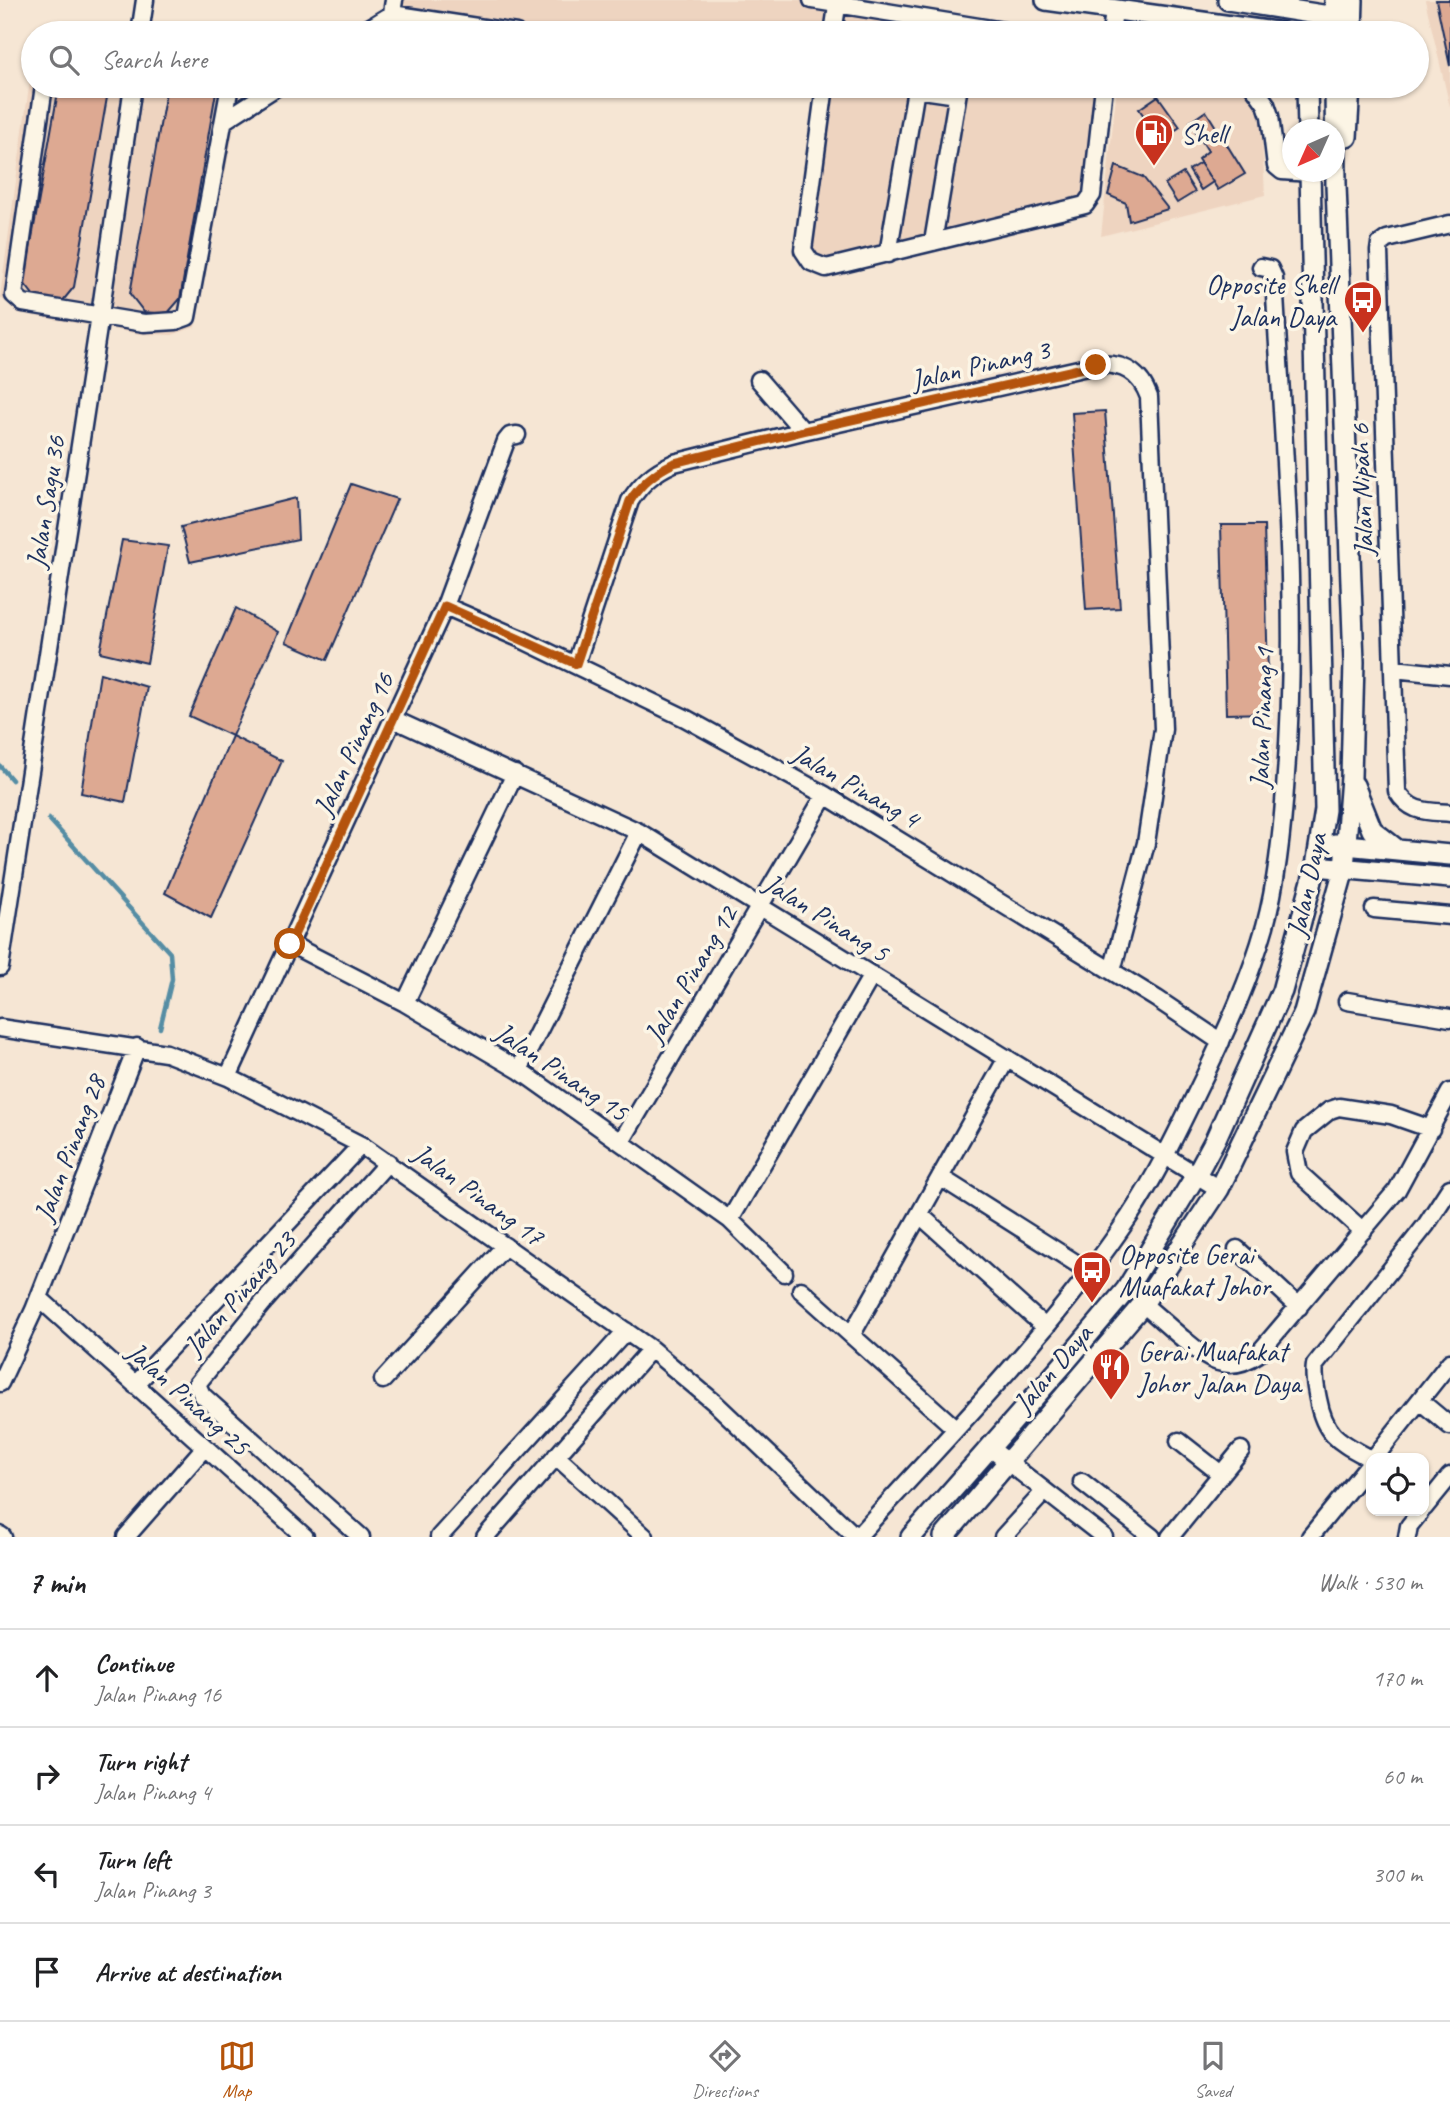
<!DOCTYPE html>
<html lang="en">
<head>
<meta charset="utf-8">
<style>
	:root { --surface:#fff; --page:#f2f2f2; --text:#202124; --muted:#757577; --line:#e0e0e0; --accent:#b45309 }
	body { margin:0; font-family:Caveat,sans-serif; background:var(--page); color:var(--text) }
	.controls { position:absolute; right:21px; bottom:21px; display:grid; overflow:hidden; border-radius:14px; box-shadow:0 2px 5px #0004 }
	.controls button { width:63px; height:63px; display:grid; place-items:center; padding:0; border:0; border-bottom:2px solid var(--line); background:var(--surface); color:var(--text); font:35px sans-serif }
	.compass { position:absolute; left:1282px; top:119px; width:63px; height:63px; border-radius:50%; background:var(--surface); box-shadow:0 2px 5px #0004; rotate:225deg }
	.stop { position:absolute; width:21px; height:21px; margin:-16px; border:5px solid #b45309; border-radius:50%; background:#fff }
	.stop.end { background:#b45309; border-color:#fff; box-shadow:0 2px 7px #0008 }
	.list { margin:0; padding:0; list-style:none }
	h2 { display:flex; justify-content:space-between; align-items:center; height:91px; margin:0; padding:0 28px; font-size:30px }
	h2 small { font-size:23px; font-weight:400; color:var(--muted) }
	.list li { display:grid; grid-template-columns:46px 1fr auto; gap:21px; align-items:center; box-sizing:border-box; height:98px; padding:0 28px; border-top:2px solid var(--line) }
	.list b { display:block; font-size:26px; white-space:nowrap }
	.list p { margin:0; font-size:23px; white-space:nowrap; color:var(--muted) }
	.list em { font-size:23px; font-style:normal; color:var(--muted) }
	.icon { flex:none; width:38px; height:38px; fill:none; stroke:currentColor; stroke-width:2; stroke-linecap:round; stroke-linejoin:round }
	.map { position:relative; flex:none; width:1450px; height:1537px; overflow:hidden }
	.search { position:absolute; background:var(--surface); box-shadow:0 2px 5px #0004; left:21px; right:21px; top:21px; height:77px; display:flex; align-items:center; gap:18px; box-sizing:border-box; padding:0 24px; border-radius:38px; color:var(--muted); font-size:26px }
	.sheet { height:483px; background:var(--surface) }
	nav { display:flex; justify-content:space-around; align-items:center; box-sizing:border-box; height:98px; border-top:2px solid var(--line); background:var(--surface); font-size:19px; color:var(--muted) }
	nav a { display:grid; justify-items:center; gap:4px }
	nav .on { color:var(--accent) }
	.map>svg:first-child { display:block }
	.built { fill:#eed4c0 }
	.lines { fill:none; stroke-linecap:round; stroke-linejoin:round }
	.stream { stroke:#558da4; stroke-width:4.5 }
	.building { fill:#dda992; stroke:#1b2f5e; stroke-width:2 }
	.minor-casing { stroke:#1b2f5e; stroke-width:21 }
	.major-casing { stroke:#1b2f5e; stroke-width:24 }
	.minor { stroke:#fcf5e5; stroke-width:16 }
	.major { stroke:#fcf5e5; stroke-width:19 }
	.route { stroke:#b45309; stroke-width:9 }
	.labels { text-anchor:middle; stroke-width:7; stroke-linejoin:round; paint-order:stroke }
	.poi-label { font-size:28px; fill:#1b2f5e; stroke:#fcf5e5; text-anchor:start }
	.street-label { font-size:28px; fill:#1b2f5e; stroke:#fcf5e5 }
</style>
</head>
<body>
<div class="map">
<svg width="1450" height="1537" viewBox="0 0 1450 1537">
	<rect width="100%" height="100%" fill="#f6e6d4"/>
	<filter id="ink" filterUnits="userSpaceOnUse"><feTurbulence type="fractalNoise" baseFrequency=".0143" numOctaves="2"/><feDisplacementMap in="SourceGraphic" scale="14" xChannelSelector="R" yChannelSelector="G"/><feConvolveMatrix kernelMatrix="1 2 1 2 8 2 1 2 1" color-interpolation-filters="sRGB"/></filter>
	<g filter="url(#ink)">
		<!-- built -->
		<path class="built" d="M388,0H849L1053,33H476L386,18Z
			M1425,0H1450V107Z
			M33,58V86H242L195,327L172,335L140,334L18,313L0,297Z
			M820,86H1109L1093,206L805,264Z
			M1117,86H1245L1256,100L1261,118L1265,195L1101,236Z"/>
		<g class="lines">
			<!-- stream -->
			<path class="stream" d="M0,766L12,780
				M49,819L170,953L172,979L160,1028"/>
		</g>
		<!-- building -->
		<path class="building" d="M1436,0H1450V66Z
			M59,86H109L74,287L61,303L38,301L24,283Z
			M167,86H217L180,299L167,314L144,312L130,294Z
			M1158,96L1180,127L1161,140L1139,109Z
			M1206,111L1245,174L1218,190L1198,159L1208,151L1190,122Z
			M1200,163L1213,182L1201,190L1189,170Z
			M1116,166L1143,177L1168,209L1129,221L1126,203L1108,195Z
			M1183,173L1195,192L1177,203L1165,184Z
			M1105,411L1120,608L1086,610L1072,413Z
			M351,484L397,499L327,660L286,642Z
			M296,498L298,539L190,562L181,527Z
			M1221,525H1264L1269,713L1226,714Z
			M122,540L168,546L147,663L100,652Z
			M236,608L278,632L232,736L189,716Z
			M100,673L147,687L125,802L81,793Z
			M232,736L282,761L211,918L165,893Z"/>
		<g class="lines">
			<!-- minor casing -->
			<g class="minor-casing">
				<path id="minor" d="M812,0L1016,33
					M140,33L145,0
					M361,33L392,14L516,33
					M389,33L394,0
					M833,33L838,0
					M1111,33L1114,11
					M44,86L14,295L23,303L144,323L176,321L187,317L230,86
					M825,86L803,250L811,262L826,268L1085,205L1092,195L1104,86
					M1253,86L1266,104L1270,116L1276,166L1282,171L1310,173
					M225,120L278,86
					M1450,224L1387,239L1380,244L1379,251L1397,791C1410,813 1426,811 1450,813
					M933,242L959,86
					M888,254L916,89L957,95
					M759,380L803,431
					M445,606L521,639L685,718L825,795L1157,999L1221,1042
					M576,664L630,501C641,483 654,472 674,463L803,431L1096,365C1122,362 1140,372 1149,397L1163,729L1146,843L1112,971
					M1394,669L1450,675
					M393,719L639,832L1219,1189
					M1374,909L1450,916
					M290,944L405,1003L519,1070L730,1220L784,1273
					M0,967L100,315L133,86
					M1347,1001L1450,1018
					M405,1003L515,774
					M0,1028L166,1053L228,1077L361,1145L651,1349L715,1403L856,1537
					M519,1070L639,832
					M228,1077L445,606L506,441L510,436L517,435
					M621,1142L825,795
					M940,1177L1090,1272
					M920,1215L1045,1327
					M730,1220L872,975
					M1363,1231L1299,1173L1295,1152L1304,1131L1330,1110L1339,1107L1391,1115L1431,1129
					M1237,1249L1299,1307
					M801,1290L955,1428
					M39,1298L305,1537
					M1143,1304C1156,1315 1168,1326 1181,1337C1206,1358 1226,1376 1258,1354L1397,1190L1450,1092
					M852,1334L1007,1058
					M383,1380L505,1246
					M0,1383L34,1310L137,1047
					M135,1385L361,1145
					M1420,1401L1450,1426
					M1179,1441L1221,1474
					M990,1448L1104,1537
					M556,1456L645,1537
					M1374,1458L1450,1362
					M1371,1459C1340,1442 1325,1437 1318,1399C1316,1388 1313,1377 1315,1365L1426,1225L1450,1188
					M1082,1482L1152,1537
					M1424,1508L1450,1476
					M0,1535L3,1537
					M126,1537L205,1447
					M361,1537L202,1395L197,1384L262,1304L388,1162
					M439,1537L626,1331
					M485,1537L651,1349
					M857,1537C950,1434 1051,1333 1129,1217C1159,1172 1181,1124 1205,1075C1228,1027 1250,979 1265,926C1278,878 1283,824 1286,774C1299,609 1283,442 1274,278L1270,269L1261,267
					M1003,1537L1045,1491
					M1170,1537L1241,1450
					M1310,1537L1371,1462
					M1407,1537L1409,1526L1421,1511"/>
			</g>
			<!-- major casing -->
			<g class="major-casing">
				<path id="major" d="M1046,0L1282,33
					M1228,0L1335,17
					M1334,33L1335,0
					M1352,33L1353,0
					M1307,86L1308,130
					M1347,137L1350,86
					M1354,785L1372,830L1395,848
					M1335,844L1450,855
					M1316,866L1450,878
					M911,1537L1061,1367L1126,1290L1196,1175L1216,1138L1282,991L1316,866L1325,810L1310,172
					M944,1537L1143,1304L1219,1189L1304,1012L1344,869L1351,777L1354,662L1336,185L1335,86"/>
			</g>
			<!-- minor -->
			<use href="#minor" class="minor"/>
			<!-- major -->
			<use href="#major" class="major"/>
		</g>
	</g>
	<g class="lines" filter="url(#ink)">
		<!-- route -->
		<path class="route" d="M290,944L445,606L576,664L630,501C641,483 655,472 674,463L803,431L1096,365"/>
	</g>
	<!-- icons -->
	<defs>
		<g id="fuel-pin" transform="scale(2.0125)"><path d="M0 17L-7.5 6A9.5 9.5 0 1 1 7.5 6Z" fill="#c8321e" stroke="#fcf5e5"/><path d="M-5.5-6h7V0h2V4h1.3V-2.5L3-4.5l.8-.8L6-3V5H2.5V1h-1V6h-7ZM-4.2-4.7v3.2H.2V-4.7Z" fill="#fff"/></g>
		<g id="bus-pin" transform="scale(2.0125)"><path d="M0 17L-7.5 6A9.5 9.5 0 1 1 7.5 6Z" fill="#c8321e" stroke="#fcf5e5"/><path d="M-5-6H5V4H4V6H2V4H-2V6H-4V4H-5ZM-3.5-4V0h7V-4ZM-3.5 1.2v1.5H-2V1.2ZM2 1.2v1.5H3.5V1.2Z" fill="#fff"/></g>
		<g id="restaurant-pin" transform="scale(2.0125)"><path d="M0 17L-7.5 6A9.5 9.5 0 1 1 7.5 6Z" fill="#c8321e" stroke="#fcf5e5"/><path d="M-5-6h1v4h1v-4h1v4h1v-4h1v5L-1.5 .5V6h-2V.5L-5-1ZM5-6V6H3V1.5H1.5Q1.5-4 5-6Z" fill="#fff"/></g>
	</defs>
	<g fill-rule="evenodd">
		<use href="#fuel-pin" x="1154" y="133"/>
		<use href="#bus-pin" x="1363" y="300"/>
		<use href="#bus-pin" x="1092" y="1270"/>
		<use href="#restaurant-pin" x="1111" y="1367"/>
	</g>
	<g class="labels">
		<!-- poi labels -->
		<g class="poi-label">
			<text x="1181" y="143">Shell</text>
			<text x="1336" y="294" text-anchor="end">Opposite Shell<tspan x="1336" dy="32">Jalan Daya</tspan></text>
			<text x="1119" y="1264">Opposite Gerai<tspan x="1119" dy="32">Muafakat Johor</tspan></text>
			<text x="1138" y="1361">Gerai Muafakat<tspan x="1138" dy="32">Johor Jalan Daya</tspan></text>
		</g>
		<!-- street labels -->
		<g class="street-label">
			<text transform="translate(980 364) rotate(-13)" y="10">Jalan Pinang 3</text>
			<text transform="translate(1361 490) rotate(-92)" y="10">Jalan Nipah 6</text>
			<text transform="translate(45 502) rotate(-81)" y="10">Jalan Sagu 36</text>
			<text transform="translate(1261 718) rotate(-88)" y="10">Jalan Pinang 1</text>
			<text transform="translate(353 744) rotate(-65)" y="10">Jalan Pinang 16</text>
			<text transform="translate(856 785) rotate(30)" y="10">Jalan Pinang 4</text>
			<text transform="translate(1306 885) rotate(-78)" y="10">Jalan Daya</text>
			<text transform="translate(827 917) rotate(32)" y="10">Jalan Pinang 5</text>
			<text transform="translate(690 974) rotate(-59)" y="10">Jalan Pinang 12</text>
			<text transform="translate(562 1071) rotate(34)" y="10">Jalan Pinang 15</text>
			<text transform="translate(69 1148) rotate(-69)" y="10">Jalan Pinang 28</text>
			<text transform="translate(479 1194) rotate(36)" y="10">Jalan Pinang 17</text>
			<text transform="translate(239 1293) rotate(-49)" y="10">Jalan Pinang 23</text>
			<text transform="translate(1052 1368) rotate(-50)" y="10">Jalan Daya</text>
			<text transform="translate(189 1398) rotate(42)" y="10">Jalan Pinang 25</text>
		</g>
	</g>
</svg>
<div class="controls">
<button><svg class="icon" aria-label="locate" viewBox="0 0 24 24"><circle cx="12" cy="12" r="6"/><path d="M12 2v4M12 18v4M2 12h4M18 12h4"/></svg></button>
</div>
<svg class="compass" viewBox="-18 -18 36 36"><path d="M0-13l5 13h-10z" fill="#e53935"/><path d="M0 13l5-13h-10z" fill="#757577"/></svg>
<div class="stop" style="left:290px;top:944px"></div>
<div class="stop end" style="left:1096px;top:365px"></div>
<div class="search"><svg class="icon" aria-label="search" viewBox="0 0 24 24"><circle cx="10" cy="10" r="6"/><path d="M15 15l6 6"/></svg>Search here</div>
</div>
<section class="sheet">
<h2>7 min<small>Walk · 530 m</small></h2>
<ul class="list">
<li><svg class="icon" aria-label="ahead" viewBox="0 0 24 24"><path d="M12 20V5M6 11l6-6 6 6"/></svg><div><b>Continue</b><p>Jalan Pinang 16</p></div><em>170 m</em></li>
<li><svg class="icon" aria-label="right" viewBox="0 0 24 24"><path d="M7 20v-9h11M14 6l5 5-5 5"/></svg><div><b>Turn right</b><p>Jalan Pinang 4</p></div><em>60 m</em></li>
<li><svg class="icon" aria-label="left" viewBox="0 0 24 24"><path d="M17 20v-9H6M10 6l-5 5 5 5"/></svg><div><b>Turn left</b><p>Jalan Pinang 3</p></div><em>300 m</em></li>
<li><svg class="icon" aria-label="arrive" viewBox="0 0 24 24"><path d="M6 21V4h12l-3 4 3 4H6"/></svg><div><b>Arrive at destination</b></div></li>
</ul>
</section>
<nav>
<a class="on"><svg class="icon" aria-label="map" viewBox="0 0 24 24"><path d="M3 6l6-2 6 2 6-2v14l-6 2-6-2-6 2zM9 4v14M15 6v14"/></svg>Map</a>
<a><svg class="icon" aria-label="directions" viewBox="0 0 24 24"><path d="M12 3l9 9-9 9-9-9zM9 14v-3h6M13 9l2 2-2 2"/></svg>Directions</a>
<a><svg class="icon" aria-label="saved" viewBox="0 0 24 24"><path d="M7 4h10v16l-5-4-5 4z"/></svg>Saved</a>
</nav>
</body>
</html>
